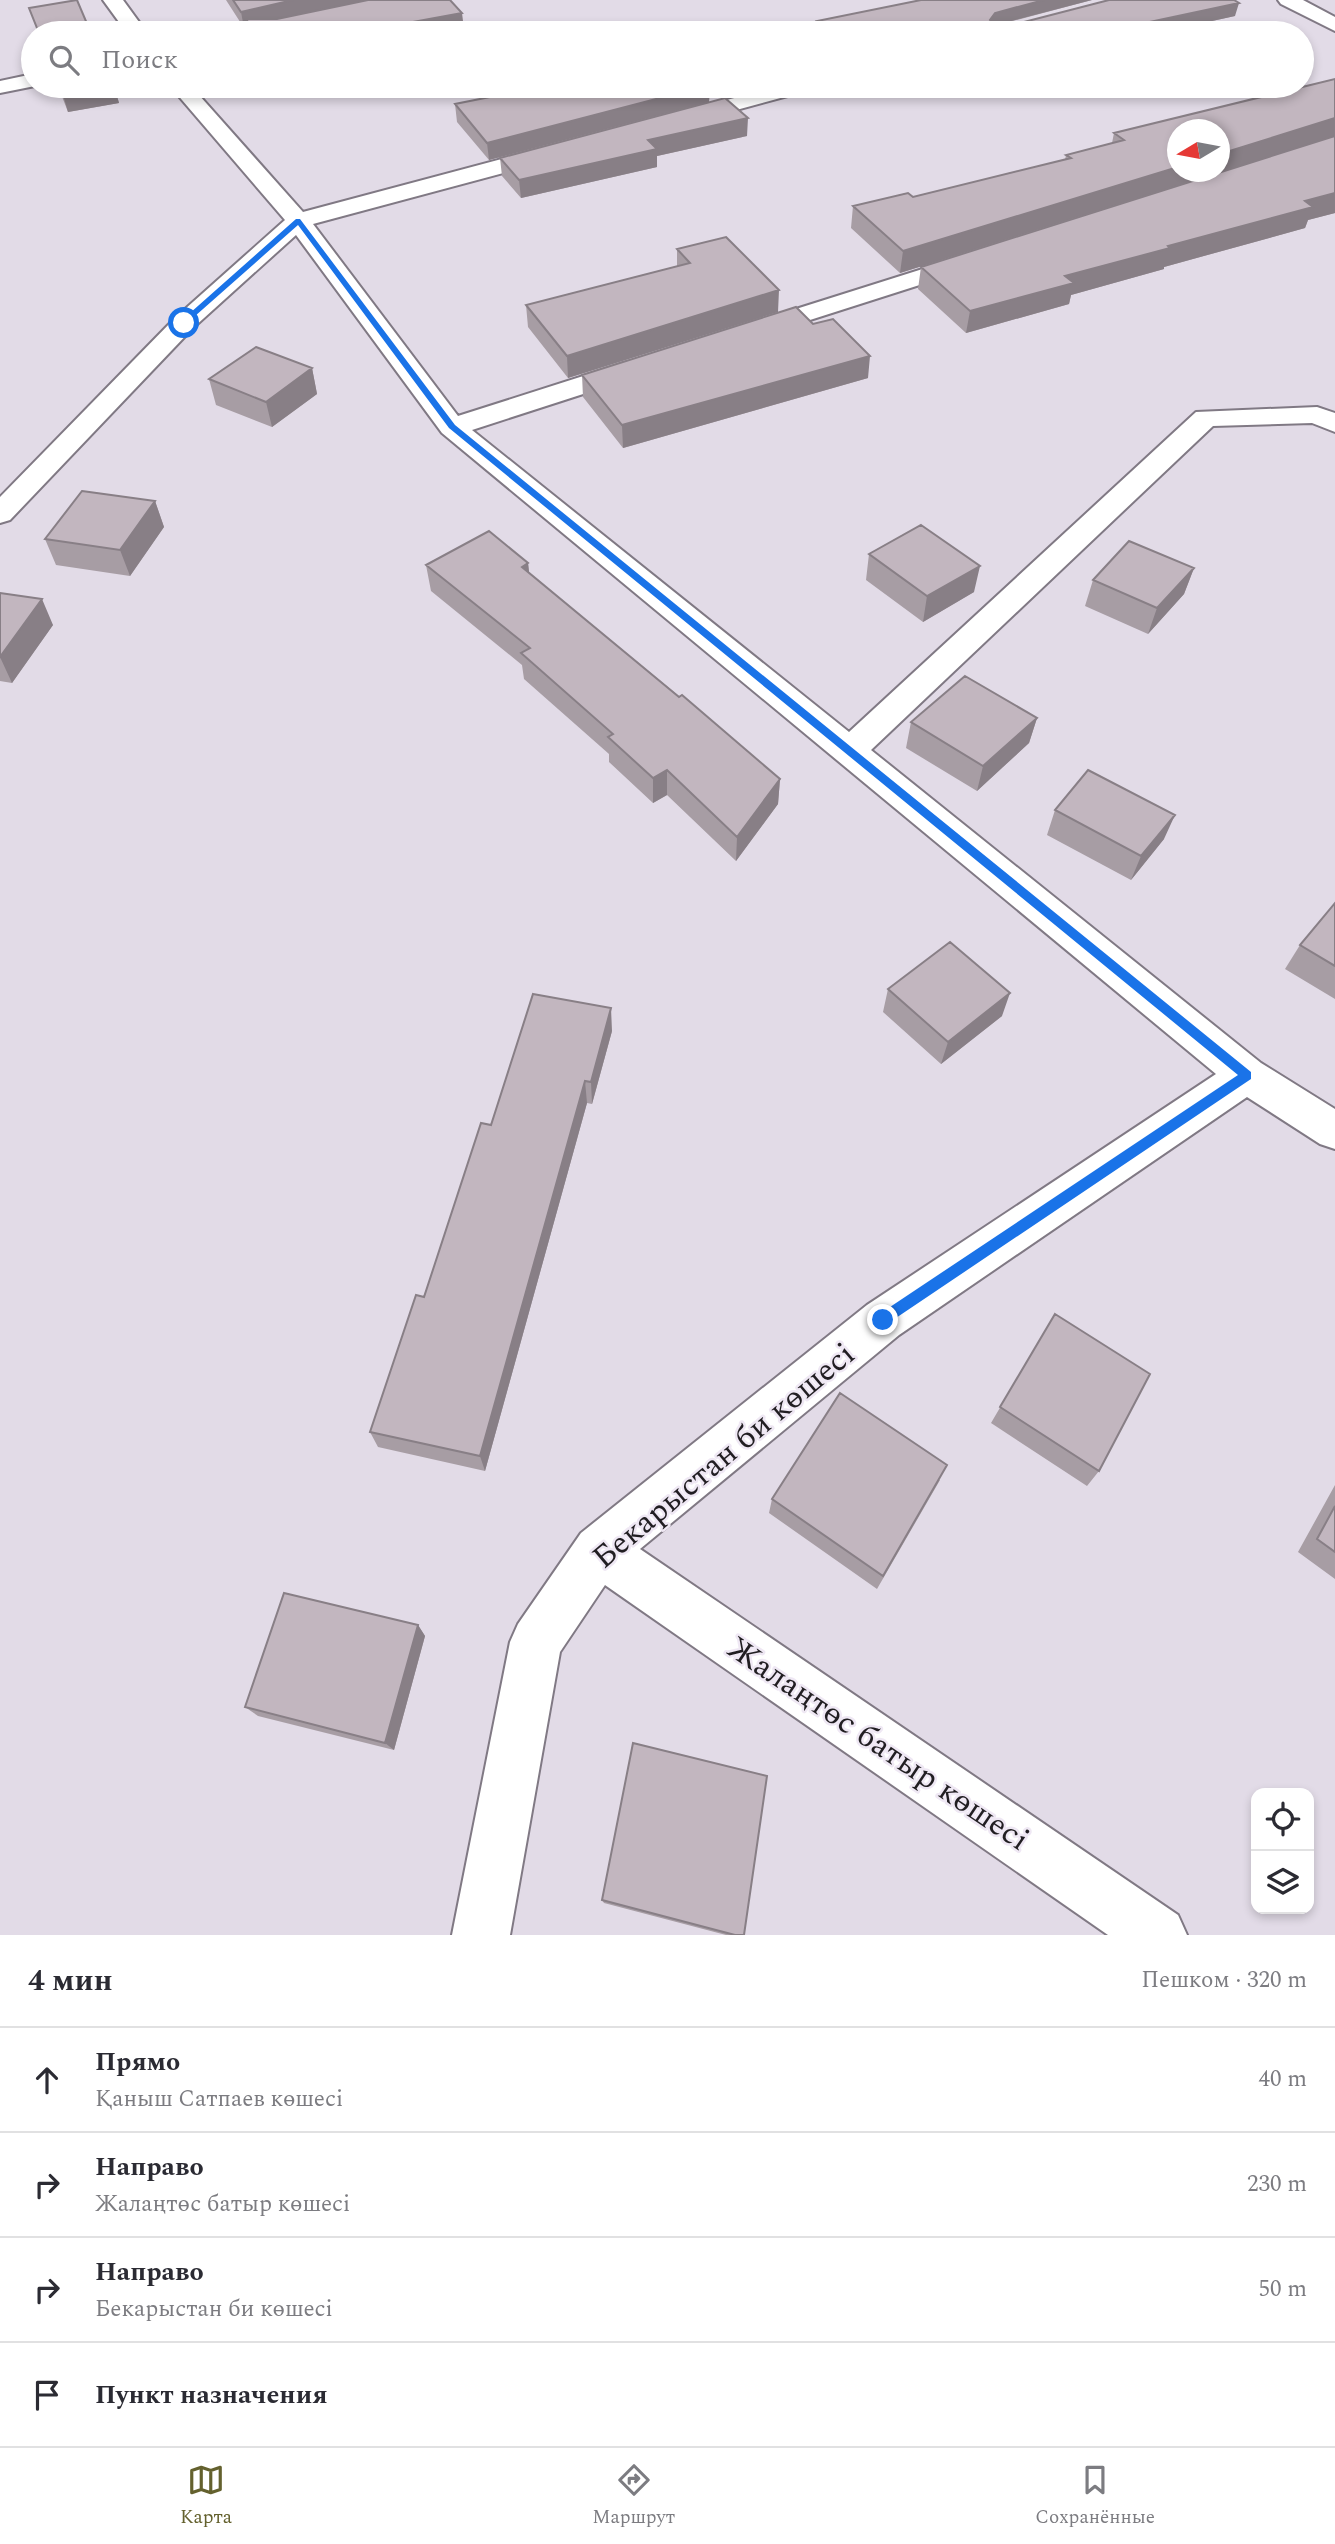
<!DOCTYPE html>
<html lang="ru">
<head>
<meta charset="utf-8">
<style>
	:root { --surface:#fff; --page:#f2f2f3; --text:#2b2b33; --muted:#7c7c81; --line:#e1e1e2; --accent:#64612e }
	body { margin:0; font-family:Spectral,serif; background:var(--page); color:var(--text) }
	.controls { position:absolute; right:21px; bottom:21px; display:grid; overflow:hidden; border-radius:14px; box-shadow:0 4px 10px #0003 }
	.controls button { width:63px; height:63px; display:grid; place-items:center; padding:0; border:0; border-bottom:2px solid var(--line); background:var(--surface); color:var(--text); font:35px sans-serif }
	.compass { position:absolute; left:1167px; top:119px; width:63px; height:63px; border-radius:50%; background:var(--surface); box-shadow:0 4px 10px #0003; rotate:260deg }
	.stop { position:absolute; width:21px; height:21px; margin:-16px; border:5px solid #1a73e8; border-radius:50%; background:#fff }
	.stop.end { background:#1a73e8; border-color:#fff; box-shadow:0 2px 7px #0008 }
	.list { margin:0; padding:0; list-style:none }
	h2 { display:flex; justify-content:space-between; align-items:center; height:91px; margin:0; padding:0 28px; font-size:30px }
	h2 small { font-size:23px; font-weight:400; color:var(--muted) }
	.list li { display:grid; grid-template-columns:46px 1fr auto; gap:21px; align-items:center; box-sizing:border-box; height:105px; padding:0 28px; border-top:2px solid var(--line) }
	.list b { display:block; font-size:26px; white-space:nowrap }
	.list p { margin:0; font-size:23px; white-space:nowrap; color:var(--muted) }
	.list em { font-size:23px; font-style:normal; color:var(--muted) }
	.icon { flex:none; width:38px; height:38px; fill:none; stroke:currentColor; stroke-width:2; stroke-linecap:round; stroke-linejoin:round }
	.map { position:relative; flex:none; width:1335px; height:1935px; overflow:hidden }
	.search { position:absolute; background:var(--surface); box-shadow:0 4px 10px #0003; left:21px; right:21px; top:21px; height:77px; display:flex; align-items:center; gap:18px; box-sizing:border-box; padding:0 24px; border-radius:38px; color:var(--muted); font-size:26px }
	.sheet { height:511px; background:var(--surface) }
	nav { display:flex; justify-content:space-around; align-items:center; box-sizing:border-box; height:98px; border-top:2px solid var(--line); background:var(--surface); font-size:19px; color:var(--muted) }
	nav a { display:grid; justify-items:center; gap:4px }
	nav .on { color:var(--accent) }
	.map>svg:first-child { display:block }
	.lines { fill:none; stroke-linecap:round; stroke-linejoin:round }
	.minor-casing { stroke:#807984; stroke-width:4 }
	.minor { fill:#fff; fill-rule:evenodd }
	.wall { fill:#a79da4 }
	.shaded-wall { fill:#887f86 }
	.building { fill:#c2b6bf; stroke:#887f86; stroke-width:2 }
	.route { fill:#1a73e8 }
	.labels { text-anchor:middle; stroke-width:5; stroke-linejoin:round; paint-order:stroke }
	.near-street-label { font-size:32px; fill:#211e22; stroke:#efe8f4 }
</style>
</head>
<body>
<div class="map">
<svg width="1335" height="1935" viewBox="0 0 1335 1935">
	<rect width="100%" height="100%" fill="#e2dbe7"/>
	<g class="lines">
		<!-- minor casing -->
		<g class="minor-casing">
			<path id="minor" d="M103,0H123L147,33H127Z
				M1278,0H1303L1335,17V31L1281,4Z
				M33,74L35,86L0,93V81Z
				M170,86H191L303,212L543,148H559L562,153L559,158L313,224L458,416L624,363L633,361L642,363L646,369L642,375L472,430L849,732L1196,412L1317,407L1335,413V432L1312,423L1213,426L871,750L1261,1063L1335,1109V1149L1320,1144L1247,1097L899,1335L640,1549L1178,1915L1187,1935H1108L605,1585L560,1652L510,1935H452L510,1642L518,1624L581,1533L867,1305L1216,1074L442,433L296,235L193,328L10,520L0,523V497L175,318L285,220Z
				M780,86H813L810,90L681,125L673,124L670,119L673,114Z
				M970,254L979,256L982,261L979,266L763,335L754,338L745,335L741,330L745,325Z"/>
		</g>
		<!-- minor -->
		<use href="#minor" class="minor"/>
	</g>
	<!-- wall -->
	<path class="wall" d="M226,0H367L464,29L441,33H249L248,27L244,28Z
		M921,0H1092L1009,22L1235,16L1157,33H816L817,21Z
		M1335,79V213L1308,220L1305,228L1164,267V269L1071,295L1069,304L966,333L918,289L921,267L1260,160L900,273L851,228L853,206L913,197L1065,160L1066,155L1112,143L1114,133Z
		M58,86H114L119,103L68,112Z
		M545,86H710L709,102L489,160L457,122L455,104Z
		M881,86H942L894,97Z
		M747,136L657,156V167L521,198L502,176L500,158Z
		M677,249L778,312L568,378L528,327L526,305L677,266Z
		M312,368L317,394L272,427L216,405L209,379Z
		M582,375L868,378L623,448L583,397Z
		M155,501L164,527L130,576L56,565L45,539Z
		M869,554L974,592L923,622L866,580Z
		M528,563L529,573L780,779L778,804L736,861L667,795L653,803L609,762V754L524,679L522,665L431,591L426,565Z
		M1194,568L1184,594L1148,634L1085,606L1093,580Z
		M0,593L53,625L12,683L0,681Z
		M1037,718L1029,743L977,791L906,748L911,722Z
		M1055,810L1164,839L1131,880L1047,835Z
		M1335,903V999L1285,969L1300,945Z
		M888,989L1002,1016L941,1064L883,1012Z
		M612,1031L592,1104L587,1103L485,1471L378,1447L370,1432L491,1125Z
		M1055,1314L1099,1471L1087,1486L991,1423Z
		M940,1480L877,1589L769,1513L772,1499Z
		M1335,1485V1579L1298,1552Z
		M418,1625L425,1636L394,1750L258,1716L245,1707Z
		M602,1900L744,1935H726L604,1903Z"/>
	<!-- shaded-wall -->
	<path class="shaded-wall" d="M293,0H367L251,26L246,19L248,27L244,28L241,12Z
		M1044,0H1092L992,26L990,20L995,13Z
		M1239,3L1235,16L1157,33H1098Z
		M462,13L464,29L441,33H365L402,24Z
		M76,86H114L119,103L68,112L61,88Z
		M706,86H710L709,102L489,160L487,143Z
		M896,86H942L894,97Z
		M748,118L747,136L657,156V167L521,198L519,180L648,140Z
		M1335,118V136L900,273L903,251L1178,167V172H1220V154Z
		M1335,193V213L1308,220L1305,228L1164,267V269L1071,295L1069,304L966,333L970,311L1065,276L1305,201Z
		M779,290L778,312L568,378L567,356Z
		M870,356L868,378L623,448L622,425Z
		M312,368L317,394L272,427L266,402Z
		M155,501L164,527L130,576L120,550Z
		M528,563L531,589L522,567Z
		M980,566L974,592L923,622L927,596Z
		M1194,568L1184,594L1148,634L1157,608Z
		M42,599L53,625L12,683L0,657Z
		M1037,718L1029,743L977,791L983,766Z
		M667,770V795L653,803V778Z
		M780,779L778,804L736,861L737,837Z
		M1175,815L1164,839L1131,880L1141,856Z
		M1010,993L1002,1016L941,1064L948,1042Z
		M611,1008L612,1031L592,1104L591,1082Z
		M585,1081L587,1103L485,1471L480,1456Z
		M418,1625L425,1636L394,1750L385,1743Z"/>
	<!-- building -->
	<path class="building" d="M77,0L91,33H39L29,8Z
		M233,0H293L241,12Z
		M368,0H450L462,13L402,24L403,26L365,33H256L246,19H277Z
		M921,0H1044L995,13L990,20L992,22H1024L1109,0H1234L1239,3L1098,33H832L817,21Z
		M1335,79V118L1220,154V130H1178V167L903,251L853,206L908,193L913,197L1071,158L1066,155L1124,140L1114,133Z
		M60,86H76L61,88Z
		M545,86H706L487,143L455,104Z
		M725,98L748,118L648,140L657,149L519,180L500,158Z
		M1335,136V193L1305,201L1313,207L1168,246L1170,248L1065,276L1074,283L970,311L921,267Z
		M726,237L779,290L567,356L526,305L690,263L677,249Z
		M796,307L813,324L833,319L870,356L622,425L582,375Z
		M256,347L312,368L266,402L209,379Z
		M82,491L155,501L120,550L45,539Z
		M921,525L980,566L927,596L869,554Z
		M489,531L528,563L522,567L679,697L682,695L780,779L737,837L667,770L653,778L608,737L613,734L521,653L530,648L426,565Z
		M1129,541L1194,568L1157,608L1093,580Z
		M0,593L42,599L0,657Z
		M965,676L1037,718L983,766L911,722Z
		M1088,770L1175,815L1141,856L1055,810Z
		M1335,903V966L1300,945Z
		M950,942L1010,993L948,1042L888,989Z
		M533,994L611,1008L591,1082L585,1081L480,1456L370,1432L416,1295L424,1297L481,1123L491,1125Z
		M1055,1314L1150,1374L1099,1471L1000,1407Z
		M840,1393L947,1465L883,1576L772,1499Z
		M1335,1506V1552L1317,1539Z
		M284,1593L418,1625L385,1743L245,1707Z
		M633,1743L767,1776L744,1935H735L602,1900Z"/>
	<!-- route -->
	<path class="route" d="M296,219H300L455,425L1251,1072V1079L887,1324H878V1315L1238,1075L449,428L298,225L186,324H181V321Z"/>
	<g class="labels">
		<!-- near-street labels -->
		<g class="near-street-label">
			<text transform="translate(723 1455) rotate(-40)" y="11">Бекарыстан би көшесі</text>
			<text transform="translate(879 1743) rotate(34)" y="11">Жалаңтөс батыр көшесі</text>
		</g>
	</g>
</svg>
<div class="controls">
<button><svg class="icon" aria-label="locate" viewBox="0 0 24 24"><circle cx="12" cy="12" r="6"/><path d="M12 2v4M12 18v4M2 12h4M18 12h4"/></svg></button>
<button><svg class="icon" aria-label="layers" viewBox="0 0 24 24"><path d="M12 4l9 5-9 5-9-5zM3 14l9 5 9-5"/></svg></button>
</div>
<svg class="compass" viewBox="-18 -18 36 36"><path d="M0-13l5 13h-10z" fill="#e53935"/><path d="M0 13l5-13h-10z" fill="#7c7c81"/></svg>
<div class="stop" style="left:184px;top:323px"></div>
<div class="stop end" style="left:883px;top:1320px"></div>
<div class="search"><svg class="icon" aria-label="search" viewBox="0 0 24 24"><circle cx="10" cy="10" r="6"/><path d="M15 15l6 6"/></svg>Поиск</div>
</div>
<section class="sheet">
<h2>4 мин<small>Пешком · 320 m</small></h2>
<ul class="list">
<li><svg class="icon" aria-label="ahead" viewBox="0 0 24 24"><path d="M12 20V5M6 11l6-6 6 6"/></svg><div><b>Прямо</b><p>Қаныш Сатпаев көшесі</p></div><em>40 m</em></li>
<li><svg class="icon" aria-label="right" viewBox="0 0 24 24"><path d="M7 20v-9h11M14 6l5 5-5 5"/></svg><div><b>Направо</b><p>Жалаңтөс батыр көшесі</p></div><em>230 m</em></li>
<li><svg class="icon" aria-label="right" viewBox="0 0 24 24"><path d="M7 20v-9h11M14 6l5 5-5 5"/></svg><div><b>Направо</b><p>Бекарыстан би көшесі</p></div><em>50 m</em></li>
<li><svg class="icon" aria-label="arrive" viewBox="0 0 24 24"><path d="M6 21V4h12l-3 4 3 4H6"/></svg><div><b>Пункт назначения</b></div></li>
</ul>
</section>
<nav>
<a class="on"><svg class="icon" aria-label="map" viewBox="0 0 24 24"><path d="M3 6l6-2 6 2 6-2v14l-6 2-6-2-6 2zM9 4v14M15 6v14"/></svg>Карта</a>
<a><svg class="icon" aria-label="directions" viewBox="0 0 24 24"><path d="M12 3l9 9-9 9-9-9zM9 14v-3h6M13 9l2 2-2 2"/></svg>Маршрут</a>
<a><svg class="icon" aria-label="saved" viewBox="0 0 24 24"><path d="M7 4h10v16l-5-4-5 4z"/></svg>Сохранённые</a>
</nav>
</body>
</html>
